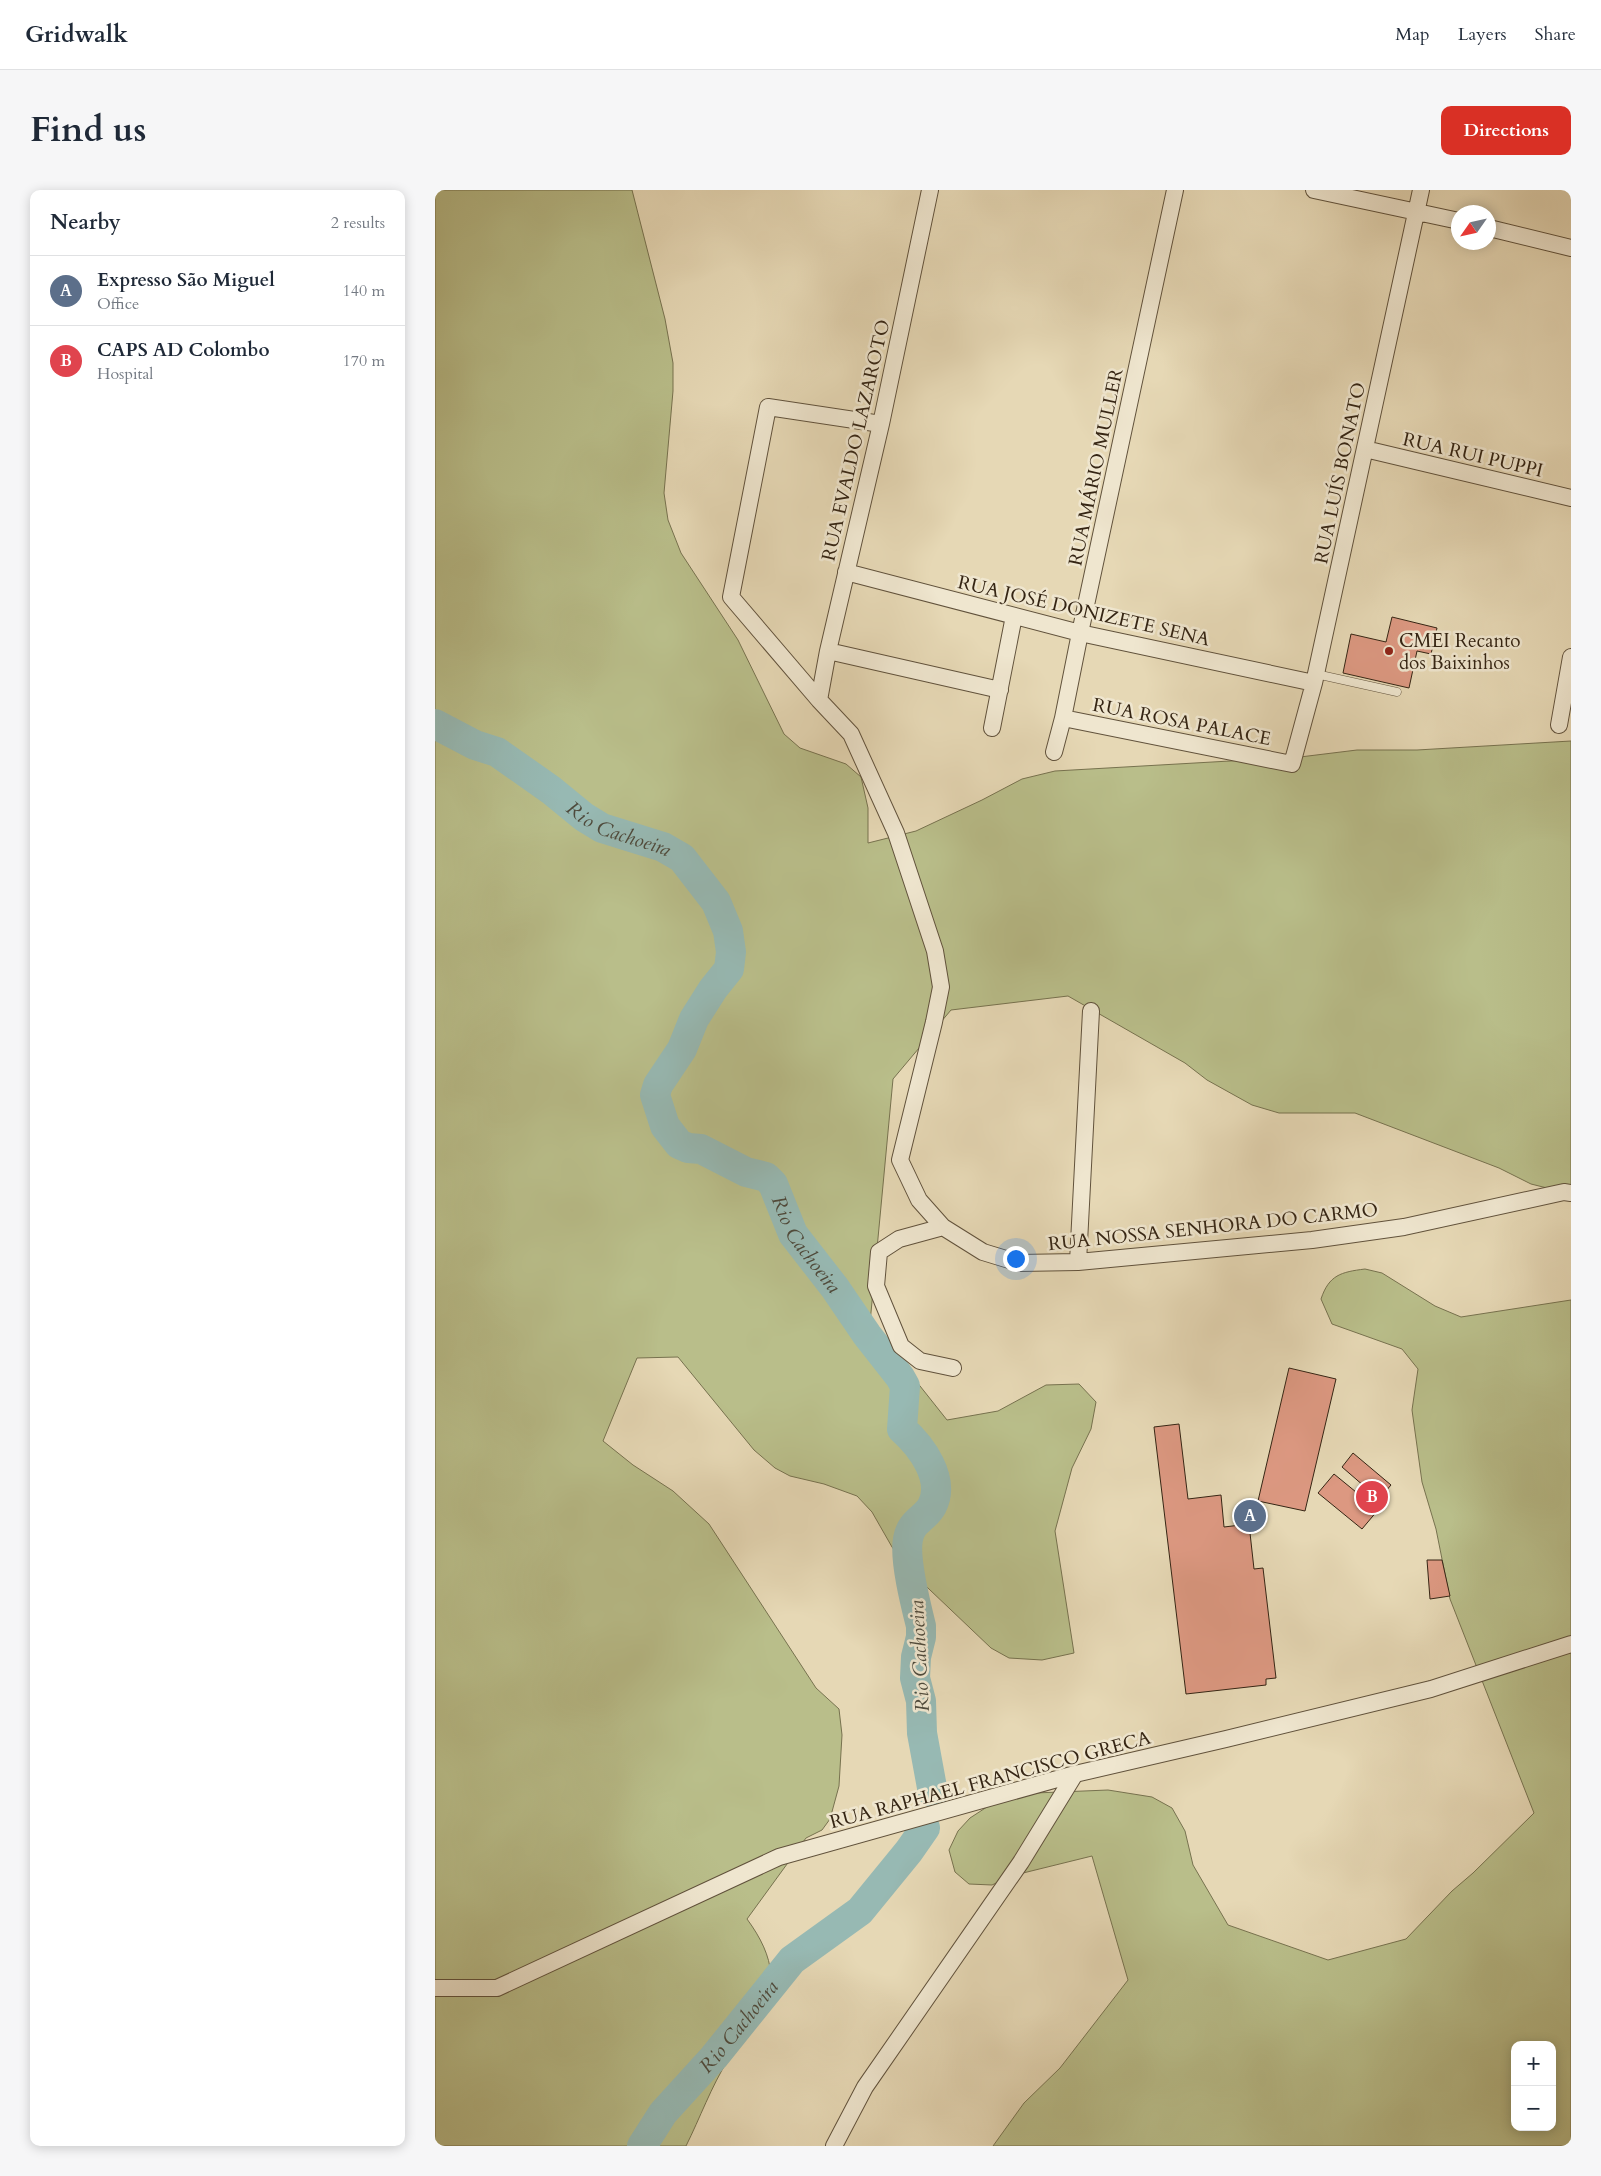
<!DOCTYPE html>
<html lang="en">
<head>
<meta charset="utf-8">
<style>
	:root { --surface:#fff; --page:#f6f6f7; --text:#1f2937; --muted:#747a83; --line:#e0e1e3; --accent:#d93025 }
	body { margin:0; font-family:Cardo,serif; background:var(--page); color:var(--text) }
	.controls { position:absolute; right:15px; bottom:15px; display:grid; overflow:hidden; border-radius:10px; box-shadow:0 2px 12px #0003 }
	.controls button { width:45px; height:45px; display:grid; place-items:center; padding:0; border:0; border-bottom:1px solid var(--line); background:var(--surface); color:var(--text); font:25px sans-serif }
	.compass { position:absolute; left:1016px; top:15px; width:45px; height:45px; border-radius:50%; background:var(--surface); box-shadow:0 2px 12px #0003; rotate:236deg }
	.you { position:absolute; left:580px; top:1068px; width:18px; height:18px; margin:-12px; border:4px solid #fff; border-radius:50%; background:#1a73e8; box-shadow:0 0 0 8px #1a73e833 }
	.badge { display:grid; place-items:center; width:32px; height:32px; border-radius:50%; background:var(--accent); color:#fff; font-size:16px; font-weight:700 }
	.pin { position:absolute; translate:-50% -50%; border:2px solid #fff; box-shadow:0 1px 5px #0006 }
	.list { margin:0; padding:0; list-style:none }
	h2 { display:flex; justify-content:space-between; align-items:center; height:65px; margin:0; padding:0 20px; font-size:21px }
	h2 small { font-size:16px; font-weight:400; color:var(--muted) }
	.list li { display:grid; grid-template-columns:32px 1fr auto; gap:15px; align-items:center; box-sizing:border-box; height:70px; padding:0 20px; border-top:1px solid var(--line) }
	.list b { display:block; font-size:19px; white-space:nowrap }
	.list p { margin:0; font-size:16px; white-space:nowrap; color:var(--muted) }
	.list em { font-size:16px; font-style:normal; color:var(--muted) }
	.map { position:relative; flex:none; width:1136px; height:1956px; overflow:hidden; border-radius:10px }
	header { display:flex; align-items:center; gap:30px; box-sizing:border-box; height:70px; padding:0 25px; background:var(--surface); border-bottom:1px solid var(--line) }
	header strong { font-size:24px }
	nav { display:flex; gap:28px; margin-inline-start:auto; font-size:18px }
	.intro { display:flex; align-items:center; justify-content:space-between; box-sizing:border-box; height:120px; padding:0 30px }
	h1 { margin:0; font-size:35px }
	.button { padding:12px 22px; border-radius:10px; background:var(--accent); color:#fff; font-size:18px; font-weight:700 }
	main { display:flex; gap:30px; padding:0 30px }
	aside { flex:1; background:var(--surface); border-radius:10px; box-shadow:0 2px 12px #0003 }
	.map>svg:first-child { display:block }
	.green { fill:#b9be8a; stroke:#77724f; fill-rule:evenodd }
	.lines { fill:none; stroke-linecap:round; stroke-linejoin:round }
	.river { stroke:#97b9b3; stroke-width:30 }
	.building { fill:#dc9881; stroke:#352514 }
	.service-casing { stroke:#61523c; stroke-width:9 }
	.minor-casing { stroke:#61523c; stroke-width:18 }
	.service { stroke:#efe6cf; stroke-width:8 }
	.minor { stroke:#efe6cf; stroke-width:16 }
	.poi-dot { fill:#8f2418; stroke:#efe6cf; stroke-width:2 }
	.labels { text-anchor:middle; stroke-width:5; stroke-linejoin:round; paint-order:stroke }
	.street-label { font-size:19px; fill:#352514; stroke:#efe6cf }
	.poi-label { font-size:19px; fill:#352514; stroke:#efe6cf; text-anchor:start }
	.water-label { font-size:20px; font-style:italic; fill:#4e4a3c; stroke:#efe6cf }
</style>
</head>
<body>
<header>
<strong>Gridwalk</strong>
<nav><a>Map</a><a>Layers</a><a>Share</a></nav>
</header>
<div class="intro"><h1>Find us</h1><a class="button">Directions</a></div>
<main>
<aside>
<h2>Nearby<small>2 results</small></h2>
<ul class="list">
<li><span class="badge" style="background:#5c6f8a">A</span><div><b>Expresso São Miguel</b><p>Office</p></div><em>140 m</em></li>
<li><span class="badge" style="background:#e0444e">B</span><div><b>CAPS AD Colombo</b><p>Hospital</p></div><em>170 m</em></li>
</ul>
</aside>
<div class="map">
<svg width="1136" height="1956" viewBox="0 0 1136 1956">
	<rect width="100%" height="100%" fill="#e6d8b5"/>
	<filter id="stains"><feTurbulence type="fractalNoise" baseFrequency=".004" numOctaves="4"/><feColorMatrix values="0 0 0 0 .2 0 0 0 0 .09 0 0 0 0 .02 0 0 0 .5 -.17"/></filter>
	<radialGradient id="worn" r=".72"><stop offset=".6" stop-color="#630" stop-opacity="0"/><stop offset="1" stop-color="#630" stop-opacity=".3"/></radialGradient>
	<!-- green -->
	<path class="green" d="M0,0H197L230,129L238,173V201L229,303L233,330L246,363L303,450L349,544L365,558L411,574L426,587L433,618V653L481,641L547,610L587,589L620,581L865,567L922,560H982L1136,551V1004L1096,994L1064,978L920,923H844L817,915L772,890L750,873L633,806L516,820L458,889L435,1133L512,1230L563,1221L611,1195L644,1194L661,1212L656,1239L637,1278L620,1341L639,1463L607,1470L574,1468L556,1458L474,1380L457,1357L437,1322L422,1306L389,1294L355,1286L340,1278L319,1260L243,1167L202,1168L168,1251L198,1275L238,1301L274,1334L381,1498L404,1519L407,1545L404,1596L395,1629L387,1640L371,1648L312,1729C340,1767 346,1801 317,1841C310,1851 300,1859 293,1870C276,1897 265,1928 251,1956H0Z
		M930,1079L947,1083L1000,1116L1026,1127L1136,1110V1956H558L589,1913L625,1878L693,1790L657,1666L576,1686L557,1695L534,1694L520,1682L514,1660L523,1641L535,1628L558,1613L600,1603L673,1600L717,1607L737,1618L750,1641L758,1675L793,1735L893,1770L971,1749L1017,1701L1038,1683L1099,1623L1015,1409L1001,1339L987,1292L977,1220L983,1179L967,1159L897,1134L886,1109C894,1085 906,1082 930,1079ZM1080,1855H1117V1937H1080Z"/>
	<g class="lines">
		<!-- river -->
		<g class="river">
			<path id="s1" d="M0,534L40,555L62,562L116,600L149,627L167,638L228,657L247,668L281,712L293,741L296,762L294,779L278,799L259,829L247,859L223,895L220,905L230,936L244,954L253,958L266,959L311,982L331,987L338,994L358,1044L400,1098L432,1145L465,1187L470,1196L467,1239C486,1256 511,1289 497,1316C490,1329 476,1331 473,1349C469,1369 481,1416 486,1436V1447L481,1467L480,1488L486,1511L487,1543L498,1603"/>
			<path id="s2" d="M207,1956L228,1923L279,1867L357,1770L425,1721L474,1661L490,1638"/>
		</g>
	</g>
	<!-- building -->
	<path class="building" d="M957,427L1002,438L996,464L982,461L974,498L908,483L916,444L951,452Z
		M854,1178L901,1189L870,1321L823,1311Z
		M744,1234L753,1309L786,1305L789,1337L814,1334L819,1379L828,1378L841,1488L831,1489V1495L751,1504L719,1237Z
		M918,1263L956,1295L944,1309L907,1277Z
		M899,1284L943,1320L927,1339L883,1303Z
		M992,1370H1007L1015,1406L995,1409Z"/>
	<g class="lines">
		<!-- service casing -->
		<g class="service-casing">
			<path id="service" d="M881,484L962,502"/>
		</g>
		<!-- minor casing -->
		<g class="minor-casing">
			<path id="minor" d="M879,0L1024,31
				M1054,38L1136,58
				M446,234L333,217L296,407L384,510L416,544L461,643L500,761L506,797L499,832L465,970L484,1010L508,1037L548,1062L584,1073L643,1072L877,1050L969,1037L1129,1002L1136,1003
				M930,259L1136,308
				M411,382L645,443L879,493
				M393,461L565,500
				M384,510L393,461L446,234L495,0
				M628,528L857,574L879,493L986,0
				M1124,535L1136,467
				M557,538L579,426
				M619,562L628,528L645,443L740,0
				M508,1037L464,1049L444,1062L441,1096L466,1156L485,1171L518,1178
				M643,1072L656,821
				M0,1798H62L344,1667L640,1584L791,1549L996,1499L1136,1454
				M399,1956L430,1897L586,1672L640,1584"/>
		</g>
		<!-- service -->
		<use href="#service" class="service"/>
		<!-- minor -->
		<use href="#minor" class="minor"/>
	</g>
	<!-- markers -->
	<circle class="poi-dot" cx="954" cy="461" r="5"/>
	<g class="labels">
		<!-- street labels -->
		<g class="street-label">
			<text transform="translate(420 250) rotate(-77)" y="7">RUA EVALDO LAZAROTO</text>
			<text transform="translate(1038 264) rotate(13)" y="7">RUA RUI PUPPI</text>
			<text transform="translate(660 277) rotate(-78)" y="7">RUA MÁRIO MULLER</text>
			<text transform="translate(904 283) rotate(-78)" y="7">RUA LUÍS BONATO</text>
			<text transform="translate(649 420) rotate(13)" y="7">RUA JOSÉ DONIZETE SENA</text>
			<text transform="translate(747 531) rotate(11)" y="7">RUA ROSA PALACE</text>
			<text transform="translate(778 1036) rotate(-6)" y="7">RUA NOSSA SENHORA DO CARMO</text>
			<text transform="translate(555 1589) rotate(-15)" y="7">RUA RAPHAEL FRANCISCO GRECA</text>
		</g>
		<!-- poi labels -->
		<g class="poi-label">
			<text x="964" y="457">CMEI Recanto<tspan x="964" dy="22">dos Baixinhos</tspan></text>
		</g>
		<!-- water labels -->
		<g class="water-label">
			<text dy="7" stroke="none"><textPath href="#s1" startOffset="214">Rio Cachoeira</textPath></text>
			<text dy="7" stroke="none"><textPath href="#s1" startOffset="785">Rio Cachoeira</textPath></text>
			<text transform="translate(484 1466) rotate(-93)" y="7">Rio Cachoeira</text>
			<text dy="7" stroke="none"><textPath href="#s2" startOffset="154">Rio Cachoeira</textPath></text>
		</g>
	</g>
	<rect width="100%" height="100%" filter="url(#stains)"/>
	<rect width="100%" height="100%" fill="url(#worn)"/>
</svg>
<div class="controls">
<button>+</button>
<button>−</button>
</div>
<svg class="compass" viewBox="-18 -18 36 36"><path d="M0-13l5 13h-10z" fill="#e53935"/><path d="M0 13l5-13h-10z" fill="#747a83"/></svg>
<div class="you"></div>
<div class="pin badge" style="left:815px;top:1326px;background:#5c6f8a">A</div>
<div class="pin badge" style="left:937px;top:1307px;background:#e0444e">B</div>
</div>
</main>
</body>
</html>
